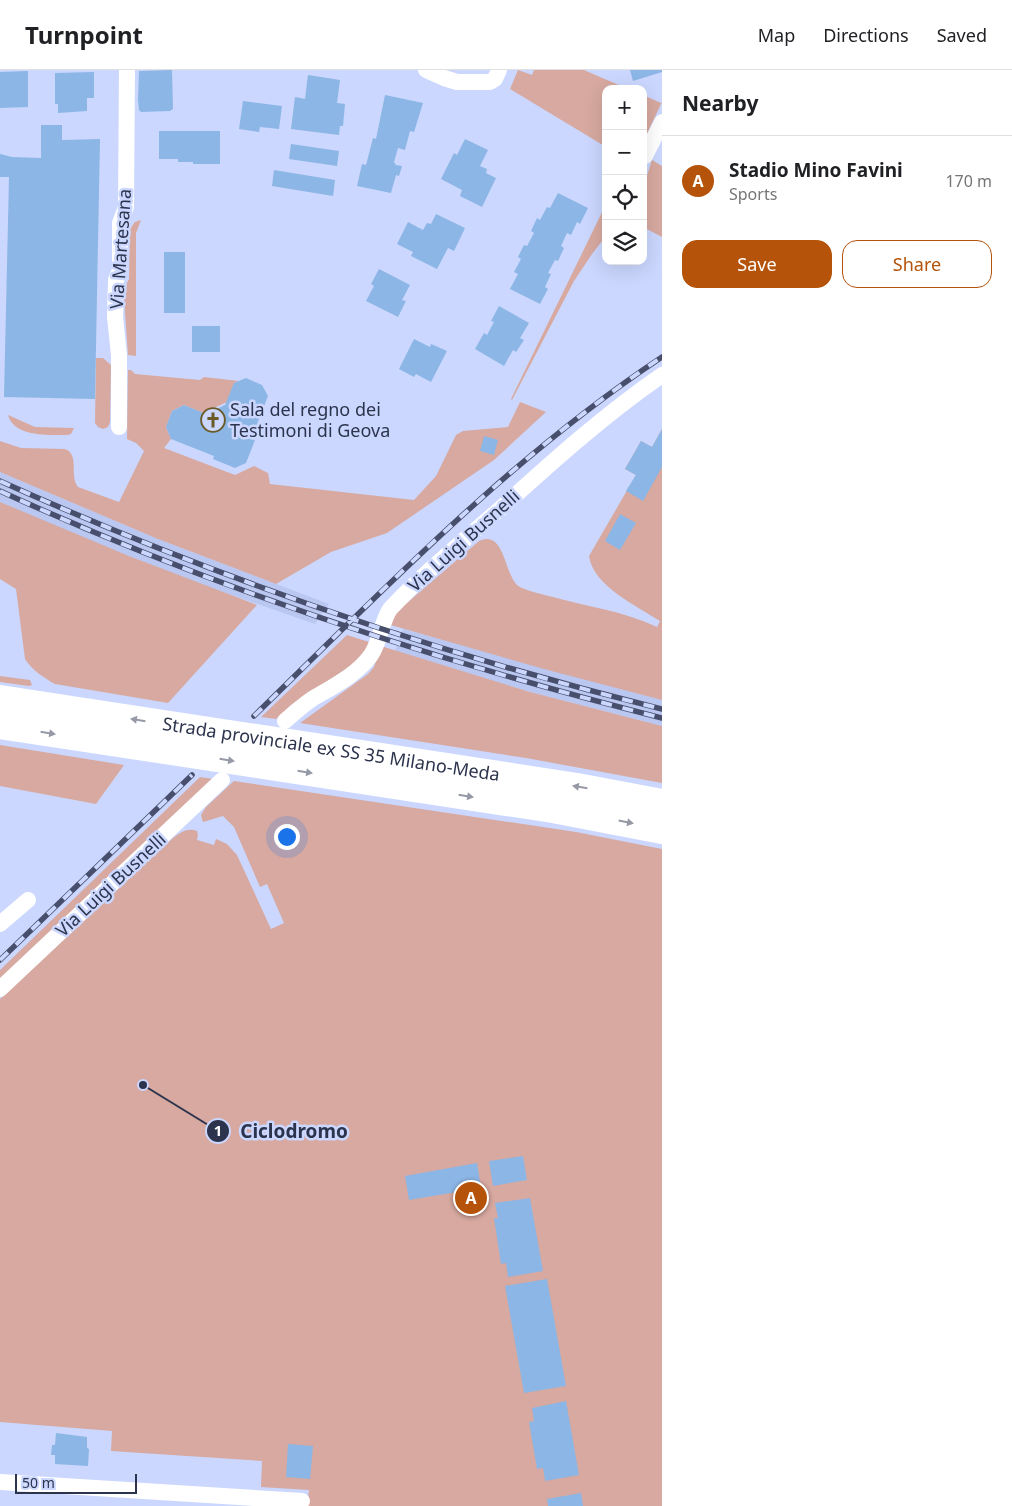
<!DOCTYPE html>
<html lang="en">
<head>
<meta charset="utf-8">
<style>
	:root { --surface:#fff; --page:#f2f2f2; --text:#202124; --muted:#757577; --line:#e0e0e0; --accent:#b45309 }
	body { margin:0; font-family:"Noto Sans",sans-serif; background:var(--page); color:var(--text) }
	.controls { position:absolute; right:15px; top:15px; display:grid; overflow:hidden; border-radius:10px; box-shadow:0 5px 20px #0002 }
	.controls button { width:45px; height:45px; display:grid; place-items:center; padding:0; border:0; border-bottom:1px solid var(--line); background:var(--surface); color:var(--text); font:25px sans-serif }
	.scale { position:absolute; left:15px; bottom:12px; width:122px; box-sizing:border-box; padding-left:5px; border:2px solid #2c334d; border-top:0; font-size:14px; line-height:18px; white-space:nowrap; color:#2c334d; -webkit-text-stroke:4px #cbd7fe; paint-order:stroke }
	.you { position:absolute; left:286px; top:766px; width:18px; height:18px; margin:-12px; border:4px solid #fff; border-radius:50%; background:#1a73e8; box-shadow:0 0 0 8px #1a73e833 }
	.badge { display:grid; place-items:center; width:32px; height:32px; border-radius:50%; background:var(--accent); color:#fff; font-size:16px; font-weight:700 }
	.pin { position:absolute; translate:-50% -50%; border:2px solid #fff; box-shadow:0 1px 5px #0006 }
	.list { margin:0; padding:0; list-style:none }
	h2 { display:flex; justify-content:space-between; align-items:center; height:65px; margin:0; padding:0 20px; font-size:21px }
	h2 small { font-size:16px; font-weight:400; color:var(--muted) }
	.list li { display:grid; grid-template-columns:32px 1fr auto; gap:15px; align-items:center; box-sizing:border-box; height:90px; padding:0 20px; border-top:1px solid var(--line) }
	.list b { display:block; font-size:19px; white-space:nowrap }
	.list p { margin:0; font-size:16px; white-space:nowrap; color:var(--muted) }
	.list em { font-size:16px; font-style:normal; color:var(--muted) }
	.actions { display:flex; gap:10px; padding:15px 20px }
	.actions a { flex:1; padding:11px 0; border:1px solid var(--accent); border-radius:15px; text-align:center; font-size:18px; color:var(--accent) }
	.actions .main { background:var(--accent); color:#fff }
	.icon { flex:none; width:28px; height:28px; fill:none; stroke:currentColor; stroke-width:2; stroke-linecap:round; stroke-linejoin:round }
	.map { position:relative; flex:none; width:662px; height:1436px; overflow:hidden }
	header { display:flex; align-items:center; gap:30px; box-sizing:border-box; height:70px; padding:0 25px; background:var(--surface); border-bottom:1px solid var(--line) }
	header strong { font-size:24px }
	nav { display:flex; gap:28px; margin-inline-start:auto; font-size:18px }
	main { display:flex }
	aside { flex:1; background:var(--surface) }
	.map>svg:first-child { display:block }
	.built { fill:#bac7f1 }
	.green { fill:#d7a9a0 }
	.building { fill:#8cb6e5 }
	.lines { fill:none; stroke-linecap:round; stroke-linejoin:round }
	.street { stroke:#fff; stroke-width:16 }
	.highway { stroke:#fff; stroke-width:28 }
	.rail-casing { stroke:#484f6c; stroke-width:5.5 }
	.rail { stroke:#cbd7fe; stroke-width:4; stroke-dasharray:11; stroke-linecap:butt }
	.oneway { fill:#9699a6 }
	.labels { text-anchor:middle; stroke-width:5; stroke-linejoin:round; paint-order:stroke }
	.street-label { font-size:18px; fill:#2c334d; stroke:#cbd7fe }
	.poi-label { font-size:18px; fill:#2c334d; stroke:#cbd7fe; text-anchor:start }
	.leader { fill:none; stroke:#2c334d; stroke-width:2 }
	.callout-dot { fill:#2c334d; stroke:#cbd7fe; stroke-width:2 }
	.mark-label { font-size:15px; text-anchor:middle; font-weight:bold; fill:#fff }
	.callout-label { font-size:19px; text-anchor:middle; font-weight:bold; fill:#2c334d; stroke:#cbd7fe; stroke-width:5; stroke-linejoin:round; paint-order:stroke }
</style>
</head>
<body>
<header>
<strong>Turnpoint</strong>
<nav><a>Map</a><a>Directions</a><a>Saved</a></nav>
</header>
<main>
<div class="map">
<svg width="662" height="1436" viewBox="0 0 662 1436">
	<rect width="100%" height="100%" fill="#cbd7fe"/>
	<!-- built -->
	<path class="built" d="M0,402L158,469L329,534L315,554L197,513L66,461L0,432Z
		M403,559L662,630V656L530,622L395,581Z"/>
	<!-- green -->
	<path class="green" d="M518,0L532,5L534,0H584L628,19H606V77L510,19Z
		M643,25L661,33L662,32L643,72Z
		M652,90L662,96V167L643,157V118Z
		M606,134V166L592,184L574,211L512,330L511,329Z
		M141,150L136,163V286L128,285L124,228L125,217L129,209L130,159L135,152Z
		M96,288H103L111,295L110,352L108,357L103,359L98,357L95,353Z
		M128,300H131L135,304L200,310L204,307L239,311L234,313L227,332L203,343L184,335L172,341L166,357L171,369L164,378L235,405L254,396L268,403L270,414L414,430L436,406L456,365L463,361L508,357L520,332L546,342L494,390L387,463L331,482L276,514L158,469L0,402V371L21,378L65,379C80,385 69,405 78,417L119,432L144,381L136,373L127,369Z
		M8,345L35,357L74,358L71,364L67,365C48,365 14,367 8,345Z
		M662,359V630L544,599L387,554L401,538L479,471C506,458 504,509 520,517C530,522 542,524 553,527C589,537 623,541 657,557L660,551C637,536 593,516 589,486L636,405L625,399L641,371L652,377Z
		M0,432L129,486L257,535L168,633L55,614C44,608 32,600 25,589L16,519L0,509Z
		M347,565L372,573L355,593L291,635L276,649L261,647Z
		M381,576L530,622L662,656V713L526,688L300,653L368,604L374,597Z
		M0,606L30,610L32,615L29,616L0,612Z
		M0,675L124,695L96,734L0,716Z
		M200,707L213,709L0,911V900Z
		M234,711L576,762L662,779V1436H307L309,1420L261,1417L262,1391L111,1381L112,1361L0,1352V929L159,781C169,772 183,755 197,761L198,765L197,770L214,775L216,769L227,774L237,785L271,859L284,853L267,814L260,817L234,757L223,746L203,752L201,745L206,737Z"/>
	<!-- building -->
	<path class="building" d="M172,0L173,39L170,41L141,42L139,40L138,30L139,1Z
		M630,0H662V2L633,11Z
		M28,1V37L0,38V2Z
		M94,2V28H87V41L58,43V34H55V3Z
		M308,5L340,10L337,33L345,34L343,56H340L339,65L291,59L295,27L305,29Z
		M385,25L423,33L414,62L410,61L405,80L398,78L394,92L396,95L402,96L399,106L396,105L391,123L357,116L362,94L366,95L373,68L376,69Z
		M243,31L282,36L279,59L260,57L259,62L239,59Z
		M41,55H62V70L100,69L95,329L4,327L9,107H0V84L12,87L41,88Z
		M159,61H220V94H193V92H178V89H159Z
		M465,69L488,80L480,96L487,99L486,103L496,108L482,137L460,126L462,120L441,109L454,83L457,85Z
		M291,74L339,81L337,96L289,89Z
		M274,100L335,110L333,126L272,116Z
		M558,123L588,138L580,154L577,152L571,165L567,163L561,176L564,178L558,191L555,190L548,203L551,204L545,217L548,219L540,234L510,219L518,204L514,202L521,189L518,187L524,175L527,176L534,163L531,161L537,148L540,150L547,137L550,138Z
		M436,144L465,158L454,181L448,178L437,199L411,186L413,182L397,174L408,152L423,160L427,153L431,154Z
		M164,182H185V243H164Z
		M379,199L410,215L402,230L406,231L398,247L366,231L374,216L371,214Z
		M499,236L529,253L520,268L524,270L516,282L513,280L504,296L475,279L484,263L487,265L494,252L491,251Z
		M192,256H220V282H192Z
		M414,269L430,277L431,274L447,281L431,312L416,304L414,307L399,299Z
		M246,308L262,315L268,326L251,369L255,370L246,393L235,398L213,389L214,386L171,369L166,357L172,341L184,335L206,344L225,335L234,313Z
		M662,359V397L643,431L626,421L636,405L625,399L641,371L652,377Z
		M484,366L498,370L494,385L480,381Z
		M620,444L636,453L620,480L605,471Z
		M523,1086L527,1110L493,1116L489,1091Z
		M477,1093L481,1118L409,1130L405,1106Z
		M530,1128L543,1201L508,1207L506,1193L501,1194L494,1148H498L495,1133Z
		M547,1209L566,1316L524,1323L505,1216Z
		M566,1331L579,1405L545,1411L543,1398L537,1399L529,1352L534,1351L532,1338Z
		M56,1363L87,1367V1378L89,1379L88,1396L55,1394V1385H51L52,1375H55Z
		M288,1374L313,1376L310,1409L286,1407Z
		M581,1423L583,1436H548L547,1429Z"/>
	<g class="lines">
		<!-- street -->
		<path class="street" d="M426,0L444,8L457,12H490L495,9L499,0
			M645,86L662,52
			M119,357V285L115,247L116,210L120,200V153L126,137L127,0
			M285,651C294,643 302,636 312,629C332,617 357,605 371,585C380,572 381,553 390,539C424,503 463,471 500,439C552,392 604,345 662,305
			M0,854L28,830
			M0,919L222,710
			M0,1412L302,1431"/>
		<!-- highway -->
		<g class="highway">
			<path id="s1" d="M0,629L577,717L662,733"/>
			<path d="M0,655L553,739L662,760"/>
		</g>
		<!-- rail casing -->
		<g class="rail-casing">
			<path id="rail" d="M0,411C213,507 435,583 662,639
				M0,421C212,518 436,591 662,648
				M254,646C384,519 510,388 662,287
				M0,890L192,705"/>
		</g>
		<!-- rail -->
		<use href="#rail" class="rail"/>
	</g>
	<!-- one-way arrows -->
	<defs><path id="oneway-solid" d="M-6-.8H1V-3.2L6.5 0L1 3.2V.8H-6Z" transform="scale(1.25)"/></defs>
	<g class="oneway">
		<use href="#oneway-solid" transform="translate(138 650) rotate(-171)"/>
		<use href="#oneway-solid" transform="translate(48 663) rotate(9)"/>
		<use href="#oneway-solid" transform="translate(227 690) rotate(9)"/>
		<use href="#oneway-solid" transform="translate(305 702) rotate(9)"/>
		<use href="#oneway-solid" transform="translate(580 717) rotate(-171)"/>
		<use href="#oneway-solid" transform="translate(466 726) rotate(9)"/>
		<use href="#oneway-solid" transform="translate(626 752) rotate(11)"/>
	</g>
	<!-- icons -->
	<defs>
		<g id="church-ring" transform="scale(1.25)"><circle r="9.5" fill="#cbd7fe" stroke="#6a5a28" stroke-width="1.5"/><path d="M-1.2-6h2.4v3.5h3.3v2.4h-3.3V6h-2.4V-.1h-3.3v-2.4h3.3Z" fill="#6a5a28"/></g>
	</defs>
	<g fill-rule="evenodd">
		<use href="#church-ring" x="213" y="350"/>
	</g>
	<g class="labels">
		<!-- street labels -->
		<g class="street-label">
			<text transform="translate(121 179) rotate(-86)" y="6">Via Martesana</text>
			<text transform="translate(464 471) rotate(-42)" y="6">Via Luigi Busnelli</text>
			<text dy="6" stroke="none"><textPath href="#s1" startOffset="335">Strada provinciale ex SS 35 Milano-Meda</textPath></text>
			<text transform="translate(111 815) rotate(-43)" y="6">Via Luigi Busnelli</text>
		</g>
		<!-- poi labels -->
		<g class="poi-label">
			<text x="230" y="346">Sala del regno dei<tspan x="230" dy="21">Testimoni di Geova</tspan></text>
		</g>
	</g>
	<!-- callouts -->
	<path class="leader" d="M143 1015L218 1061"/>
	<g class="callout-dot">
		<circle cx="143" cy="1015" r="5"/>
		<circle cx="218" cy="1061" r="12"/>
	</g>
	<g class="mark-label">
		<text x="218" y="1066">1</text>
	</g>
	<g class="callout-label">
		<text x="294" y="1068">Ciclodromo</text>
	</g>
</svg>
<div class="controls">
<button>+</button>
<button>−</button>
<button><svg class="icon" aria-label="locate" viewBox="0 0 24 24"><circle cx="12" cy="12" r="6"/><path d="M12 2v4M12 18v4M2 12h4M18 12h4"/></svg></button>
<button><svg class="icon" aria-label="layers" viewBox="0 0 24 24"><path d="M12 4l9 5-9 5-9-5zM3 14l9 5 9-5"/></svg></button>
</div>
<div class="scale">50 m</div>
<div class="you"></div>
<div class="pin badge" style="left:471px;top:1128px">A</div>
</div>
<aside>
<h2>Nearby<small></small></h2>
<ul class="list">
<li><span class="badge">A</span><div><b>Stadio Mino Favini</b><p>Sports</p></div><em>170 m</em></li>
</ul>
<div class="actions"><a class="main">Save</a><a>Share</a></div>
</aside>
</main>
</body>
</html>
